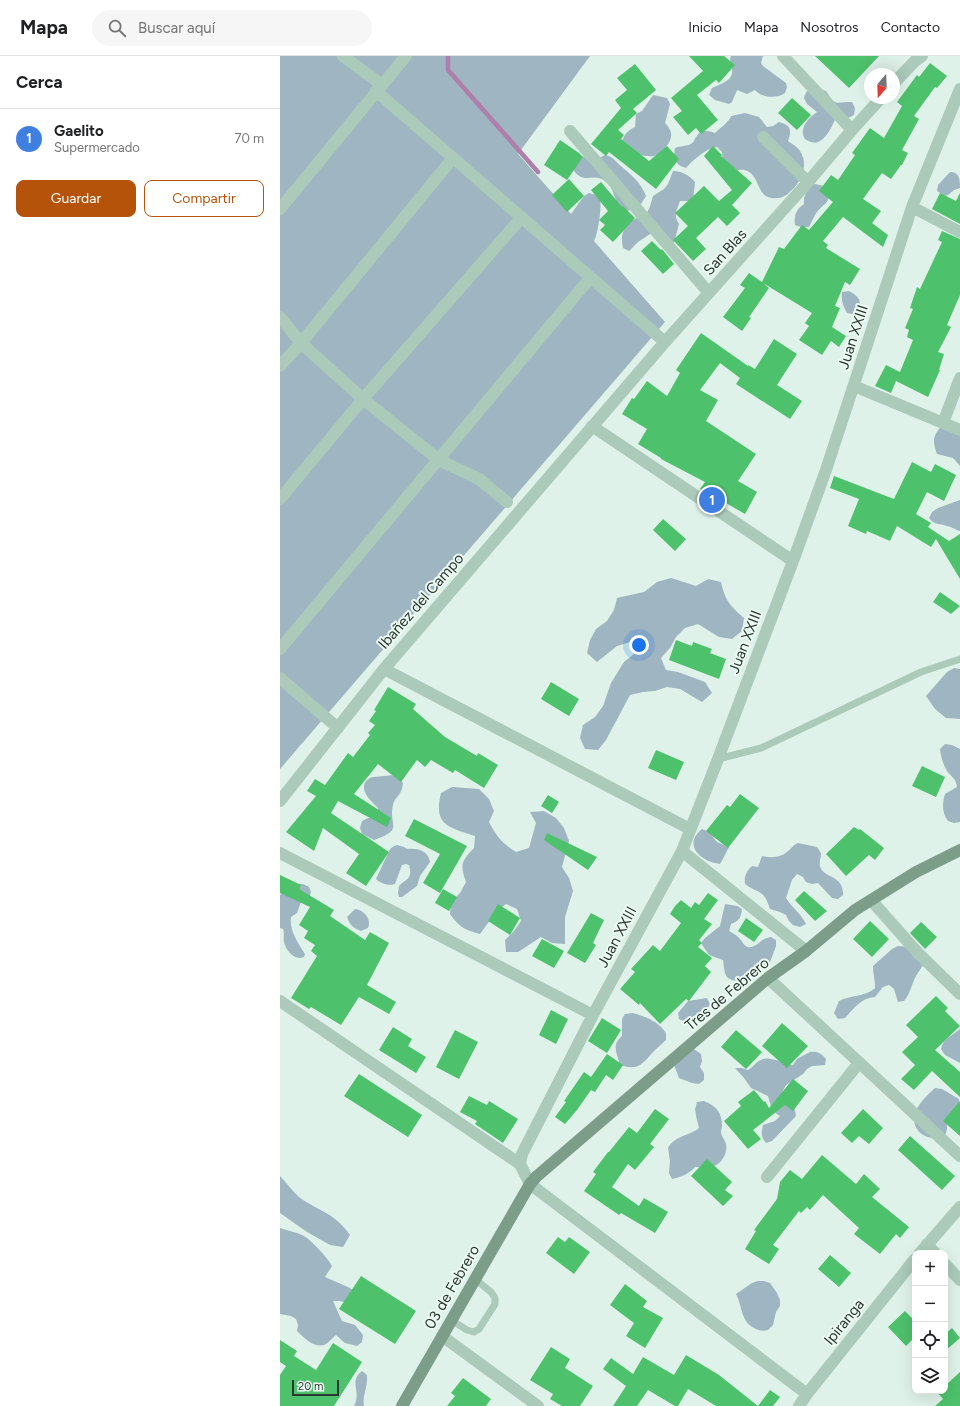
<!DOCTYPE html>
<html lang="es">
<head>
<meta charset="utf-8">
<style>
	:root { --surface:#fff; --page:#f6f6f6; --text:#202124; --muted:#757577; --line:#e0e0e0; --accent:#b45309 }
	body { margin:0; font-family:Figtree,sans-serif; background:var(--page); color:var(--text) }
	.controls { position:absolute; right:12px; bottom:12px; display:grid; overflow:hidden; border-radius:8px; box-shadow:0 4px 16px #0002 }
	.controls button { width:36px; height:36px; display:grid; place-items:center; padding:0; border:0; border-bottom:1px solid var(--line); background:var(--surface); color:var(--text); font:20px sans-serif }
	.compass { position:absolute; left:584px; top:12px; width:36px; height:36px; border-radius:50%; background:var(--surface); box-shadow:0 4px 16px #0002; rotate:199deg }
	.scale { position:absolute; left:12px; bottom:10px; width:47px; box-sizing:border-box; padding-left:4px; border:2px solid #2a382f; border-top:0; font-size:11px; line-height:14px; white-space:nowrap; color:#2a382f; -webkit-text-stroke:3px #ebf9f3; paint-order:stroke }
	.you { position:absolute; left:359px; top:589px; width:14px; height:14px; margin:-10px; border:3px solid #fff; border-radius:50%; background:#1a73e8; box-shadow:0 0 0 6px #1a73e833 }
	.badge { display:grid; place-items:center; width:26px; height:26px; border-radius:50%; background:var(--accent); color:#fff; font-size:13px; font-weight:700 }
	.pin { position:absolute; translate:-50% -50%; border:2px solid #fff; box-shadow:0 1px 4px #0006 }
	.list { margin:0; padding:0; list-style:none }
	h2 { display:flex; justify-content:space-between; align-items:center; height:52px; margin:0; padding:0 16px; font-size:17px }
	h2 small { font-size:13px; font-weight:400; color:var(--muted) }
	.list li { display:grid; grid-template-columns:26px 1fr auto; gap:12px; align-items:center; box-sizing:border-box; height:60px; padding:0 16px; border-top:1px solid var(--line) }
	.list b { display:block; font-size:15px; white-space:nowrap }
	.list p { margin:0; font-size:13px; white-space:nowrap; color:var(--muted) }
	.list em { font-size:13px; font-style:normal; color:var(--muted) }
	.actions { display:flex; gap:8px; padding:12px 16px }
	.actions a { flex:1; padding:9px 0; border:1px solid var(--accent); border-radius:8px; text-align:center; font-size:14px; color:var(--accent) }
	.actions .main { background:var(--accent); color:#fff }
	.icon { flex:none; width:22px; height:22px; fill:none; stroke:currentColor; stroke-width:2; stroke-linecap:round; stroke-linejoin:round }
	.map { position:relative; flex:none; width:680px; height:1350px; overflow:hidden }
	header { display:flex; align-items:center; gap:24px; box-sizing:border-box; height:56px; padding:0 20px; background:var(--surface); border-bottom:1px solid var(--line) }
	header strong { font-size:19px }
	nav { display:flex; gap:22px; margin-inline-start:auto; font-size:14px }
	.search { width:280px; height:36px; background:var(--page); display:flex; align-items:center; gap:10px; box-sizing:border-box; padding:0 14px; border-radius:22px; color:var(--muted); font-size:15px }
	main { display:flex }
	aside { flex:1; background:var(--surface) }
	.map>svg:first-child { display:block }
	.green { fill:#9fb5c1 }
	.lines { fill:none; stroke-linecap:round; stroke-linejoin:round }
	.stream { stroke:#ae7fab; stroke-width:4.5 }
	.building { fill:#4ec16c }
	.lane { stroke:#abcaba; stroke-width:7 }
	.street { stroke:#abcaba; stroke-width:12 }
	.secondary { stroke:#7c9d89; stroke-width:12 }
	.labels { text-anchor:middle; stroke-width:4; stroke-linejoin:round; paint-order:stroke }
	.street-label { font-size:15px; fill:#2a382f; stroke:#ebf9f3 }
</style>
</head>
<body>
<header>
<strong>Mapa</strong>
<div class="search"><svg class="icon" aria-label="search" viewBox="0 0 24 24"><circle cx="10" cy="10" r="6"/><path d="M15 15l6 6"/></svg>Buscar aquí</div>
<nav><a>Inicio</a><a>Mapa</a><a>Nosotros</a><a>Contacto</a></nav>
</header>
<main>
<aside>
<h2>Cerca<small></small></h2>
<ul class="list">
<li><span class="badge" style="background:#3f7fe0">1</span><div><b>Gaelito</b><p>Supermercado</p></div><em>70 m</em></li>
</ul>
<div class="actions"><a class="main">Guardar</a><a>Compartir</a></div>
</aside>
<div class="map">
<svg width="680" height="1350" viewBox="0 0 680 1350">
	<rect width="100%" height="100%" fill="#dff2e9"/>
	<!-- green -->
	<path class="green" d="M0,0H310L238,98L291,158L304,140L309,137L316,139C318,141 319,142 320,144C322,150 318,179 314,185L385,266L0,713Z
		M451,0H483L481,7L483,10L506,27L507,31L505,37C497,43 482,42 475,34L467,38L457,34L452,46L449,48L435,44L429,39L432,32C440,28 454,25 452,13C451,7 449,6 451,0Z
		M536,32L546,35C556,51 555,46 572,46L575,52L574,59L568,62L555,64C551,72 546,83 538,86C534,88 528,85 525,83C518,73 529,61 537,56L527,48L524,42C526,35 528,33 536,32Z
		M373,39L387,42L390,48L385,67C389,71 392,76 391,81C390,88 381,98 374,100C364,102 350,95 341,91C343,80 345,76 355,71L356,58L362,55Z
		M465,57L479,61L487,71L493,70L499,66C511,69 512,74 508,85C512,88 518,91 520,95C528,107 523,122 514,132C509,136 506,141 499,142C476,145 481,123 469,116C460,110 453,118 443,115L442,96L437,91C425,93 414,103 406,112C395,109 393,102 395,92C400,90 407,90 411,88C415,85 414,83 417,80C421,73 429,75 435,77C439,73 450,65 451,60Z
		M325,99C334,101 335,105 341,110C352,120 360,125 366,140L359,151L347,155C345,154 343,154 341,152C334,146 334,130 325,125C313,116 305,129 294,115C294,107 295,103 302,100L313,105Z
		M393,115C402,115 409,119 415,126L413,145H400L396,156V162L399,168L394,187L376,179L370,178L358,186L349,195L343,192C340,180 343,168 355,163C358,161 363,161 366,158C370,153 371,146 373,140L384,133L388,128Z
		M670,116C680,116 680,124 680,132L674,134L668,139L665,140L657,135L658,129Z
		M535,128L549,131C551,150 543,146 535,159C533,163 531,167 529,171H521L515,169C514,160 516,153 524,148V142L529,129Z
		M569,235C579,240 582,245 579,256L573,258L567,257C563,249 561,245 562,236Z
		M680,370V410L673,402L657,398C653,387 652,381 660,372Z
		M680,444V475C676,474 672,471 667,470C658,467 656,470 649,462L652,456L658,452Z
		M391,522L416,530L428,523L441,526C445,544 450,550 464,562L462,575L452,583L439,581L418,568L405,572L396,581L390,592L381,602L386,614L398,616L425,626L432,637L422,646L400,633L387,631L375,635L363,636L350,639L326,684L318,694L305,693L300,682L303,669L315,661L323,650L331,627L344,606L354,598L350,586L337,590L317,606L307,597L310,584L316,573L327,565L334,554L337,542L364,536L377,526Z
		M674,612L680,613V663L666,662L655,653L646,640L667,616Z
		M665,688L672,689L680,693V766L674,767L668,765C662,757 662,748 665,738L677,731C676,722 672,722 667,715C663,708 661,701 660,693Z
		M114,719L119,722L123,727C122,740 115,740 113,749C108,770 125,773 94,784L82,778L80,772L82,765L88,762L95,761L98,752C91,745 79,735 86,725C88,723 91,721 94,721C101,720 107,720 114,719Z
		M172,731L199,733L209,743L214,755L209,766C217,781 222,787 236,796L249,792L256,767L250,756L264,755L276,762L284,772L289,785L282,811L289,822L293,835L285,861V888L272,887L261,881L238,896H226L225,884L234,875L241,865L237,853L226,848L216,856L200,878C185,874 179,871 170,858L171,846L180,837L186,826C180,809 181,805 194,792L195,780C169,771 153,770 161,737Z
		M422,773L429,776L437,786L449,791C446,796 444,802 440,808C421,806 402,789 422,773Z
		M518,787L537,791L541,797C541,801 539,807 540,810C543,823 564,818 563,839L558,843L552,842L538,827L532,828L526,826L523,821L517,818L512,824L506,842C512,852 521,857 526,868L520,871L513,869L509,865L506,859L500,856L490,853C483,832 480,839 465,828C464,820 466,816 472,810L478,811L482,800C490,802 501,802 508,795C512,792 513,789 518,787Z
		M117,789L124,791L127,793C137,792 148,794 150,806L140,820L137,830L122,841H119L118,837L119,830C127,822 133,823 129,809L126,808L122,809L115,828C109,830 101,828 96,823L110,793L114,790Z
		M13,828H23L29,831L31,836L29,842L21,846L17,857L11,861C9,874 18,887 25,898L24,901C15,905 6,895 4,886C3,881 5,878 3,873L0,872V839Z
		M445,848L457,850L462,853C461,862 459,865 451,868L449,875C452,877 457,879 459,882C464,887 465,894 474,890C481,887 480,883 491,881L496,884V890L489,909L483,911L476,910C468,916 464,928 452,924C449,923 446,921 445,917C444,914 444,909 443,904L429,899L421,887L425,882L440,870Z
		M75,853C84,854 92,863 88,872L81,875C73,872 70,869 67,861Z
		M618,890L632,891L645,905C642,912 638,916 635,922C631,930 630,938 624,945L618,946L614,933L609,929L603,931L595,941C581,942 574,952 565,962L558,963L554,957L559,945C571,939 585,941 595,932C595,924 593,918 593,910L612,893Z
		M427,942L430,948C426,956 418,959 412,966H405L399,963L398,957L408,945Z
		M353,957C366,961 378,965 386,977V984C382,988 378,991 374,995C362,1008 359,1015 340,1009C337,997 331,989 342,980V963L345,958Z
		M680,973V1007L665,999L661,993C663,982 672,980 680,973Z
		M411,991L421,998L422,1005L420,1011L424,1017V1024L419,1028L412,1027L399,1022L394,1009Z
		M530,996C537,995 541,997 546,1003L545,1009L532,1010L527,1013L523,1018L506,1029L500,1040L515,1054L516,1060L492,1085L486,1087C481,1081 481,1077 483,1069L495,1065L500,1060C492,1056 490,1048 488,1040L471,1032L464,1022L455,1012H462L468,1014C474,1011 475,1006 481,1004C489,999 504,1008 513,1009L517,1003Z
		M655,1032L662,1033L679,1043L680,1053L667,1065V1073L665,1080C648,1087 630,1075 635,1057C638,1048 648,1038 655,1032Z
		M424,1045C436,1050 442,1056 442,1070C442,1072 441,1074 441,1076C441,1080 445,1084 446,1088C448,1096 442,1108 434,1110C428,1112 421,1111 415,1111C409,1118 401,1121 392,1123L389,1117L390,1105L388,1092C394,1080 409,1080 419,1072L416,1060L415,1053L417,1046Z
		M0,1120C6,1126 12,1135 19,1141C39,1156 54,1156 70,1179L63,1191L50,1189L27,1176L0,1157Z
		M0,1172C8,1175 17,1176 24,1180C31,1184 48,1202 52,1210L45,1221L70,1232L76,1237L71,1248L60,1245H53L62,1265L75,1269L83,1279L82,1286L77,1290L65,1287L56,1279C52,1282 49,1286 46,1288C35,1294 23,1281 17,1275L18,1269L16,1263L11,1260L0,1258Z
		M478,1225H484L490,1227L497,1237L500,1244V1250L496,1256L493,1269L488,1274C483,1275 481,1275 476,1273C460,1266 463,1251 456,1238L472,1227Z
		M82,1315L87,1319C88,1331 82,1340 84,1350H74C82,1335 68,1326 82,1315Z"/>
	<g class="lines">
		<!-- stream -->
		<path class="stream" d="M168,0V14L258,116"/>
	</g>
	<!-- building -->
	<path class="building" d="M409,0H444L455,9L439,27L436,24L417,39L438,64L421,78L416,72L408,79L393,61L402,55L391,42L423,15Z
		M535,0H599L569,32Z
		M650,7L667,20L657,32L655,31L634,60L639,63L622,94L628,97L622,109H621L611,123L602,117L583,143L601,155L592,167L608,179L603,191L563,161L543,185L548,189L546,192L580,213L570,229L565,226L555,250L560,252L552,271L566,280L559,291L551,285L542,299L519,284L529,270L525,267L532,257L483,227L489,232L469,261L471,262L462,275L443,261L465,232L460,229L469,217L482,226L499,191L504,193L522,169L529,174L553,146L539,135L551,119L558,124L575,99L572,97L590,72L604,82L622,50L617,46L637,19L639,21Z
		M355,8L376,34L353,53L357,57L338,74L344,79L341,83L369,105L387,90L399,103L376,133L329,96L326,100L311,88L341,52L335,44L347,34L337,22Z
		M512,42L531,59L517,74L498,57Z
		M280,84L299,97L303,101L287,124L264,109Z
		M433,90L442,99L441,100L472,127L452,149L460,157L447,170L438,161L416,182L426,193L413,205L393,184L408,170L395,157L424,130L439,145L452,134L424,100Z
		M289,123L304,140L287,156L272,139Z
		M321,126L342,151L343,150L355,162L333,186L320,174L325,169L319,164L328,155L311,134Z
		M660,137L676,145L680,137V168L652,153Z
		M662,175L680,183V239L667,269L671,271L658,296L664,298L659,314H660L648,341L616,325L611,337L595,330L606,309L620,316L633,284L627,281L629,274L625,272L633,253L630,252L637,231L640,233L662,186L658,184Z
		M372,185L381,194L382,193L394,208L383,218L361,195Z
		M421,277L468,310V309L475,313L494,283L517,298L497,329L522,345L510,363L456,328L460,322L440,307L420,334L438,344L426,365L476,398L458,425L477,436L465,458L446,447L444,450L420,433L425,426L381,403V402L358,388L367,373L342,358L352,342L354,343L367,325L387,340L400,317L396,314Z
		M632,406L651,416L655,408L676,419L664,445L647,436L636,458L651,467L648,471L669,485L680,478V523L656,483L651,491L617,470L610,485L587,475L586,478L568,470L579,443L550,432L554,420L614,443Z
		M383,463L406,483L395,495L373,474Z
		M660,536L680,550L671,558L653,546Z
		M396,584L412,590L413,586L432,593L430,597L446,603L439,623L389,604Z
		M271,626L299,643L289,660L261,643Z
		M108,631L136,648L133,653L165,681L197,700L198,697L218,709L204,732L175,714L173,717L151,704L145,711L137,704L121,726L98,708L74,738L111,762L107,771L58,745L51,757L109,796L86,830L66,817L79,798L43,772L34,795L6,776L36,740L27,735L35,723L45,729L68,697L73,701L90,679L88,677L95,669L89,665L96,655L94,654Z
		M376,694L404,706L396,724L368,712Z
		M642,710L665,721L656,741L632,730Z
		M460,738L479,752L448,792L426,775L447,749L450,751Z
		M268,739L279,746L272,757L261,750Z
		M134,763L187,790L160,837L143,827L160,798L125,780Z
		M574,771L579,774L580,773L604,792L595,804L589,799L566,820L546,798Z
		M267,777L317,801L308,814L264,784Z
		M0,819L21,829L19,833L54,854L50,860L85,884L90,876L109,887L87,929L116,946L109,958L79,941L61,969L31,951L29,953L11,942L37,900L31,895L35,889L24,882L28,875L19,869L30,851L0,837Z
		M163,833L177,841L169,855L155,847Z
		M524,835L547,855L535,865L515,844Z
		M428,837L438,844L424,863L432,868L419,884L422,887L418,891L432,902L425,910L431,916L409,945L406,943L380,968L360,947L359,949L340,933L355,916L351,913L373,889L380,895L401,867L390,858L395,850L401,844L411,852L415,846L419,849Z
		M218,848L240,862L230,879L208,865Z
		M311,857L324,864L313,887L316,889L305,907L287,897Z
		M466,862L483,874L474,886L458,875Z
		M590,865L609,883L592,901L573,883Z
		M641,866L657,881L645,893L630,877Z
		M262,883L284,895L274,912L252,900Z
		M656,940L668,952L665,955L680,970L655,994L680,1016V1041L652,1015L634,1034L621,1023L635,1009L622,996L638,981L626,969Z
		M271,954L288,963L276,988L259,979Z
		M322,962L341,974L327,997L308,985Z
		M502,967L528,990L507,1012L482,990Z
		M113,971L132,983L128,990L146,1001L136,1017L99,994Z
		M175,974L198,986L179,1023L156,1011Z
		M456,974L482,996L466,1013L441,991Z
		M327,998L343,1009L333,1024L326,1019L315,1036L311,1034L297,1054L285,1068L275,1061L286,1046L284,1045L304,1016L311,1021Z
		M79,1018L142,1059L128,1081L64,1040Z
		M513,1023L528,1035L513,1055L505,1049L473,1074L481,1083L468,1093L444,1065L461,1050L458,1046L474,1034L484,1046L485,1045L489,1052Z
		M189,1040L207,1049L209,1045L238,1063L223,1087L195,1068L197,1065L180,1056Z
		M680,1045V1080L663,1065Z
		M375,1053L389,1063L370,1088L374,1091L355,1114L348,1108L332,1131L359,1150L364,1142L388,1156L375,1177L341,1157L339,1159L304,1135L316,1118L313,1116L328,1096H329L349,1071L357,1077Z
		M583,1053L603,1072L589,1088L579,1080L572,1087L561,1077Z
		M630,1080L675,1120L662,1134L618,1094Z
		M542,1099L576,1128L584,1118L600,1133L592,1141L629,1171L620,1182L616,1178L600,1198L574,1178L579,1172L543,1139L530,1154L527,1151L521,1157L519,1155L493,1189L499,1193L489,1208L465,1193L476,1175L474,1174L497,1143L500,1126L510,1114L522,1123Z
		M427,1103L452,1126L445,1134L453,1140L443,1150L411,1120Z
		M278,1181L285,1186L289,1181L310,1196L294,1218L266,1197Z
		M550,1199L571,1217L559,1231L538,1213Z
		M81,1220L136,1255L115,1288L59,1253Z
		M345,1228L367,1245L363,1251L383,1262L365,1292L346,1280L354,1267L330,1249Z
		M625,1255L635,1265V1281L626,1290L608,1271Z
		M672,1272L680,1282L665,1295V1278Z
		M0,1284L17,1295L14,1300L36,1314L53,1287L82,1306L54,1350H0V1319L6,1310L0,1306Z
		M271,1291L290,1303L285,1312L313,1330L300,1350H282L270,1343L273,1338L250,1324Z
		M406,1299L439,1319L478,1350L490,1334L500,1341L493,1350H436L408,1333L398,1350H395L368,1334L357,1350H333L346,1330L323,1313L331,1302L353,1318L363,1301L394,1319Z
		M680,1316V1350H655L663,1343L656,1335H665V1330Z
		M183,1322L211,1343L206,1350H167L175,1340L171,1337Z"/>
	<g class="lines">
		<!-- lane -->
		<path class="lane" d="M438,703L481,692L641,616L680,603
			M171,1264L187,1274L194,1276L199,1273L215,1248V1242L211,1236L195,1223"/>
		<!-- street -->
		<path class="street" d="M63,0L102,29
			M503,0L572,74
			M614,27L635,5L642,0
			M96,35L385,286
			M290,75L429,237
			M483,81L528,126
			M632,151L680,176
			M0,153L126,0
			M0,261L21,287L83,343L159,404L199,423L227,446
			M0,310L21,287L173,102
			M574,330L680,374
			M663,367L680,322
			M312,370L513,505
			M0,443L83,343L241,162
			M0,593L310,222
			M104,613L410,773
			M0,622L58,672
			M0,745L104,613L385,286L528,126L572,74L601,42
			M402,795L526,895
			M0,797L313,959
			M591,844L638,897L680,938
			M488,922L680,1100
			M0,945L240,1108
			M487,1121L579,1007
			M647,1188L655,1197
			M640,1197L680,1151
			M665,1208L680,1224
			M162,1280L258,1350
			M527,1338L250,1128L240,1108L242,1098L313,959L402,795L438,703L513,505L546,414L632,151L680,33
			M519,1350L527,1338L635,1203"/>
		<!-- secondary -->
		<path class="secondary" d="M122,1350L250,1128L256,1121L488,922L526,895L575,854L636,816L680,794"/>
	</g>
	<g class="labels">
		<!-- street labels -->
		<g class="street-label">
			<text transform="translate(445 196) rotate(-48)" y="5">San Blas</text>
			<text transform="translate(573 281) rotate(-72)" y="5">Juan XXIII</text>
			<text transform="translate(141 545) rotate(-49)" y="5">Ibañez del Campo</text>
			<text transform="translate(465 586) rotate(-69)" y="5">Juan XXIII</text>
			<text transform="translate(337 881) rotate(-62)" y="5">Juan XXIII</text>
			<text transform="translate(447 938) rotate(-40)" y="5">Tres de Febrero</text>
			<text transform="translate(172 1231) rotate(-60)" y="5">03 de Febrero</text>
			<text transform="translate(564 1266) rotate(-51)" y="5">Ipiranga</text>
		</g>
	</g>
</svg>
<div class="controls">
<button>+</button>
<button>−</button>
<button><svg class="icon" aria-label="locate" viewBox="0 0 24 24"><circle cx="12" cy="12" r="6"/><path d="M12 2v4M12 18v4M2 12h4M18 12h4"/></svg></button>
<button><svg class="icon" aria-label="layers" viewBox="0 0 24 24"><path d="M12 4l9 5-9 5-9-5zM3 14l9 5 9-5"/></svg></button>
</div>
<svg class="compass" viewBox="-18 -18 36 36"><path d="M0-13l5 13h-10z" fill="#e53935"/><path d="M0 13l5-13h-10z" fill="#757577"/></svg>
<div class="scale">20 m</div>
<div class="you"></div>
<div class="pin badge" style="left:432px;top:444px;background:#3f7fe0">1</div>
</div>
</main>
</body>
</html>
